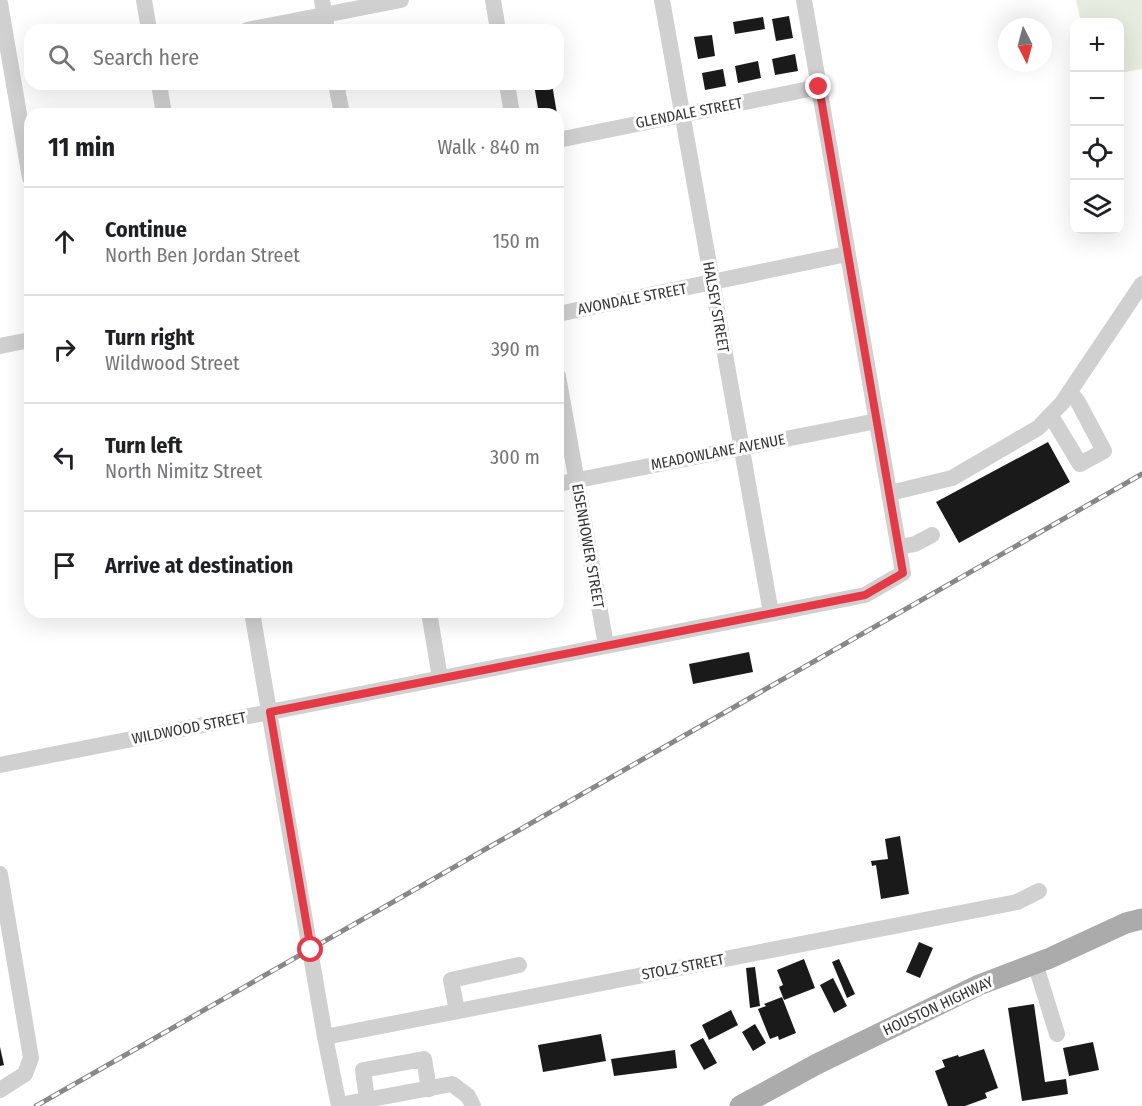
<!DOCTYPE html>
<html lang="en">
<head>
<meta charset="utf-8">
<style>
	:root { --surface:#fff; --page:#f2f2f2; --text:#202124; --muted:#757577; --line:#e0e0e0 }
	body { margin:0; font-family:"Fira Sans Condensed",sans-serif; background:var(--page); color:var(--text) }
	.controls { position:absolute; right:18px; top:18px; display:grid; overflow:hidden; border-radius:12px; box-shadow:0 6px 24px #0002 }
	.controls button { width:54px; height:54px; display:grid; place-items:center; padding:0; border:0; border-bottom:2px solid var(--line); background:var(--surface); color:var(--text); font:30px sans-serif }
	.compass { position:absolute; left:998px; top:18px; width:54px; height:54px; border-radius:50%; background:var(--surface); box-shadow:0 6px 24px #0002; rotate:174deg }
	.stop { position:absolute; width:18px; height:18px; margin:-14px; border:4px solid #e63946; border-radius:50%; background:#fff }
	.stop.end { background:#e63946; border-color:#fff; box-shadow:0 2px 6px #0008 }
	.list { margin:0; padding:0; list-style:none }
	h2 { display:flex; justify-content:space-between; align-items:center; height:78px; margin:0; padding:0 24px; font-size:26px }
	h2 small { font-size:20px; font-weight:400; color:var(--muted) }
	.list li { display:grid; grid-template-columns:39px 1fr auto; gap:18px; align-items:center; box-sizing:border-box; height:108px; padding:0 24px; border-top:2px solid var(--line) }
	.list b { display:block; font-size:22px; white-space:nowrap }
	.list p { margin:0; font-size:20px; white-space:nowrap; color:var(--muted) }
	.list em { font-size:20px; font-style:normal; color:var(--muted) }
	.icon { flex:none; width:33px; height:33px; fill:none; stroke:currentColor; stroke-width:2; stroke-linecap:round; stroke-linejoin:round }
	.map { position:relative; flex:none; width:1142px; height:1106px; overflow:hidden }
	.search { position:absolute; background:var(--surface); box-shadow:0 6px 24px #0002; left:24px; top:24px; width:540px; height:66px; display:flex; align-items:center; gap:15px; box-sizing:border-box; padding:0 21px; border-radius:18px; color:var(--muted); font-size:22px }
	.panel { position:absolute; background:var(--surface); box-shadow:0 6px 24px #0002; left:24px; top:108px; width:540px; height:510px; border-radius:18px }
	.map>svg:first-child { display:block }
	.green { fill:#e6ecdf }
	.building { fill:#1a1a1a }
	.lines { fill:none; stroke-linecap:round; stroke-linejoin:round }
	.minor { stroke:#d0d0d0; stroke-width:16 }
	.major { stroke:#ababab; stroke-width:21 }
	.rail-casing { stroke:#888; stroke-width:5 }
	.rail { stroke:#fff; stroke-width:3; stroke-dasharray:9; stroke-linecap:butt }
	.route { stroke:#e63946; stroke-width:8 }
	.labels { text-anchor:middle; stroke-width:6; stroke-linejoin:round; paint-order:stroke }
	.street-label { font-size:15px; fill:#333; stroke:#fff }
</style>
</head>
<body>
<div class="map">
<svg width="1142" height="1106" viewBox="0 0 1142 1106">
	<rect width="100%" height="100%" fill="#fff"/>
	<!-- green -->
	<path class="green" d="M1076,0H1142V69L1120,73V22H1081Z"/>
	<!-- building -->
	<path class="building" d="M789,16L793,38L776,41L772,19Z
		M763,17L765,29L735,34L733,22Z
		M712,35L715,56L698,59L694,37Z
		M795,54L798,71L775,75L772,59Z
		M758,61L761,78L738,83L735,66Z
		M723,69L726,86L705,90L702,73Z
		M552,84L557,114H539L534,85Z
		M1048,442L1070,482L959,543L936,502Z
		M749,652L753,672L693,684L689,664Z
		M900,836L909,894L881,899L876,865L872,866L871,861L888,859L885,839Z
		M919,942L933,948L920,978L906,972Z
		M804,959L815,988L784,1000L779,987L783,985L777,970Z
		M839,959L855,994L847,998L832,962Z
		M755,967L760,1006L750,1008L746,968Z
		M833,978L847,1006L834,1013L820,985Z
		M782,997L796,1033L779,1040L778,1036L770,1039L758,1009L766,1006L764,1004Z
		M1034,1004L1045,1082L1066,1079L1068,1094L1022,1101L1008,1008Z
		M731,1010L738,1025L709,1040L702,1025Z
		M755,1024L766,1043L753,1051L742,1032Z
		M601,1034L606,1061L543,1072L538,1045Z
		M703,1038L717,1063L704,1070L690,1045Z
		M1093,1042L1099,1070L1069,1076L1063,1048Z
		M0,1047L4,1065L0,1066Z
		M984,1049L998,1088L985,1093L987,1098L965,1106H948L935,1071L945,1067L942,1060L958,1055L959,1057Z
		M675,1050L677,1068L614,1076L611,1059Z"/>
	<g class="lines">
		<!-- minor -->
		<path class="minor" d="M144,0L149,30
			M322,0L327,30
			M493,0L498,30
			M662,0L771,613
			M0,3L30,178
			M247,30L401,0
			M159,84L164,114
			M336,84L342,114
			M507,84L512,114
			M558,140L819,87
			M558,314L847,254
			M0,346L30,340
			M558,376L606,645
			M1051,416L1080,464L1104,451L1078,402L1070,392
			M558,484L877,421
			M890,493L952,478L1038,428L1062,403L1142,284
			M899,547L915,544L932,535
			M252,612L325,1037L339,1106
			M429,612L440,678
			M0,765L865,595L903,573L804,0
			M0,874L31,1058L25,1074L0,1090
			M1035,963L1057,1034
			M457,1011L451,980L519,965
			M325,1037L1017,902L1039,891
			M339,1105L452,1084L468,1096L473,1106
			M368,1106L363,1070L424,1059L429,1089"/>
		<!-- major -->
		<path class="major" d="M740,1106L817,1064L979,985L1050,958L1126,923L1142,919"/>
		<!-- rail casing -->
		<g class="rail-casing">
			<path id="rail" d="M36,1106L1142,474"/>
		</g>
		<!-- rail -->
		<use href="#rail" class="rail"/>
	</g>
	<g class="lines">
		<!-- route -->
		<path class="route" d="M311,950L270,712L865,595L903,573L819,87"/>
	</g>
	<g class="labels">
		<!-- street labels -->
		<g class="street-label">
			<text transform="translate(689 113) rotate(-11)" y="5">GLENDALE STREET</text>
			<text transform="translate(632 299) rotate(-11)" y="5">AVONDALE STREET</text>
			<text transform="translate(716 307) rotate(80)" y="5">HALSEY STREET</text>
			<text transform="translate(718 452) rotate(-11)" y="5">MEADOWLANE AVENUE</text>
			<text transform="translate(588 546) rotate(80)" y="5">EISENHOWER STREET</text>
			<text transform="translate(189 728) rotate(-11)" y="5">WILDWOOD STREET</text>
			<text transform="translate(683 967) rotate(-11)" y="5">STOLZ STREET</text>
			<text transform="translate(938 1006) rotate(-25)" y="5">HOUSTON HIGHWAY</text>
		</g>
	</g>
</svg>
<div class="controls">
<button>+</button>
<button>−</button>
<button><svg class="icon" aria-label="locate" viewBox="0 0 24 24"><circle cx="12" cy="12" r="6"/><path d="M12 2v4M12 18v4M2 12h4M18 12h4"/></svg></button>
<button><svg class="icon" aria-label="layers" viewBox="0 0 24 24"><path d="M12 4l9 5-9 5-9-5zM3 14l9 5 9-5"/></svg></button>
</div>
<svg class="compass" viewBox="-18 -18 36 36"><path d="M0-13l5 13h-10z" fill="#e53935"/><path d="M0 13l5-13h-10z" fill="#757577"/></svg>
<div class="stop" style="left:311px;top:950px"></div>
<div class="stop end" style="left:819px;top:87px"></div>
<div class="search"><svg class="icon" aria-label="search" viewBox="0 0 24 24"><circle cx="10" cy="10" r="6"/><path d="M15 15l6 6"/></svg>Search here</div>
<section class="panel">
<h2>11 min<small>Walk · 840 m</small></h2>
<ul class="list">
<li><svg class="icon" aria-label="ahead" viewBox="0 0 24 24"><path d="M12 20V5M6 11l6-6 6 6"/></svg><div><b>Continue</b><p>North Ben Jordan Street</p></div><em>150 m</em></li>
<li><svg class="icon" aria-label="right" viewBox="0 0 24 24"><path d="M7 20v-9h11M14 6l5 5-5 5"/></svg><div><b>Turn right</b><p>Wildwood Street</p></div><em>390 m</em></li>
<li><svg class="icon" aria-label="left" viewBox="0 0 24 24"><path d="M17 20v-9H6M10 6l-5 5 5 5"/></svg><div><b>Turn left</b><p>North Nimitz Street</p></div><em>300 m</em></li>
<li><svg class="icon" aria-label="arrive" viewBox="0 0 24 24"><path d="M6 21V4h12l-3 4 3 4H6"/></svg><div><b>Arrive at destination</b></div></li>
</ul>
</section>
</div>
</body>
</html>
